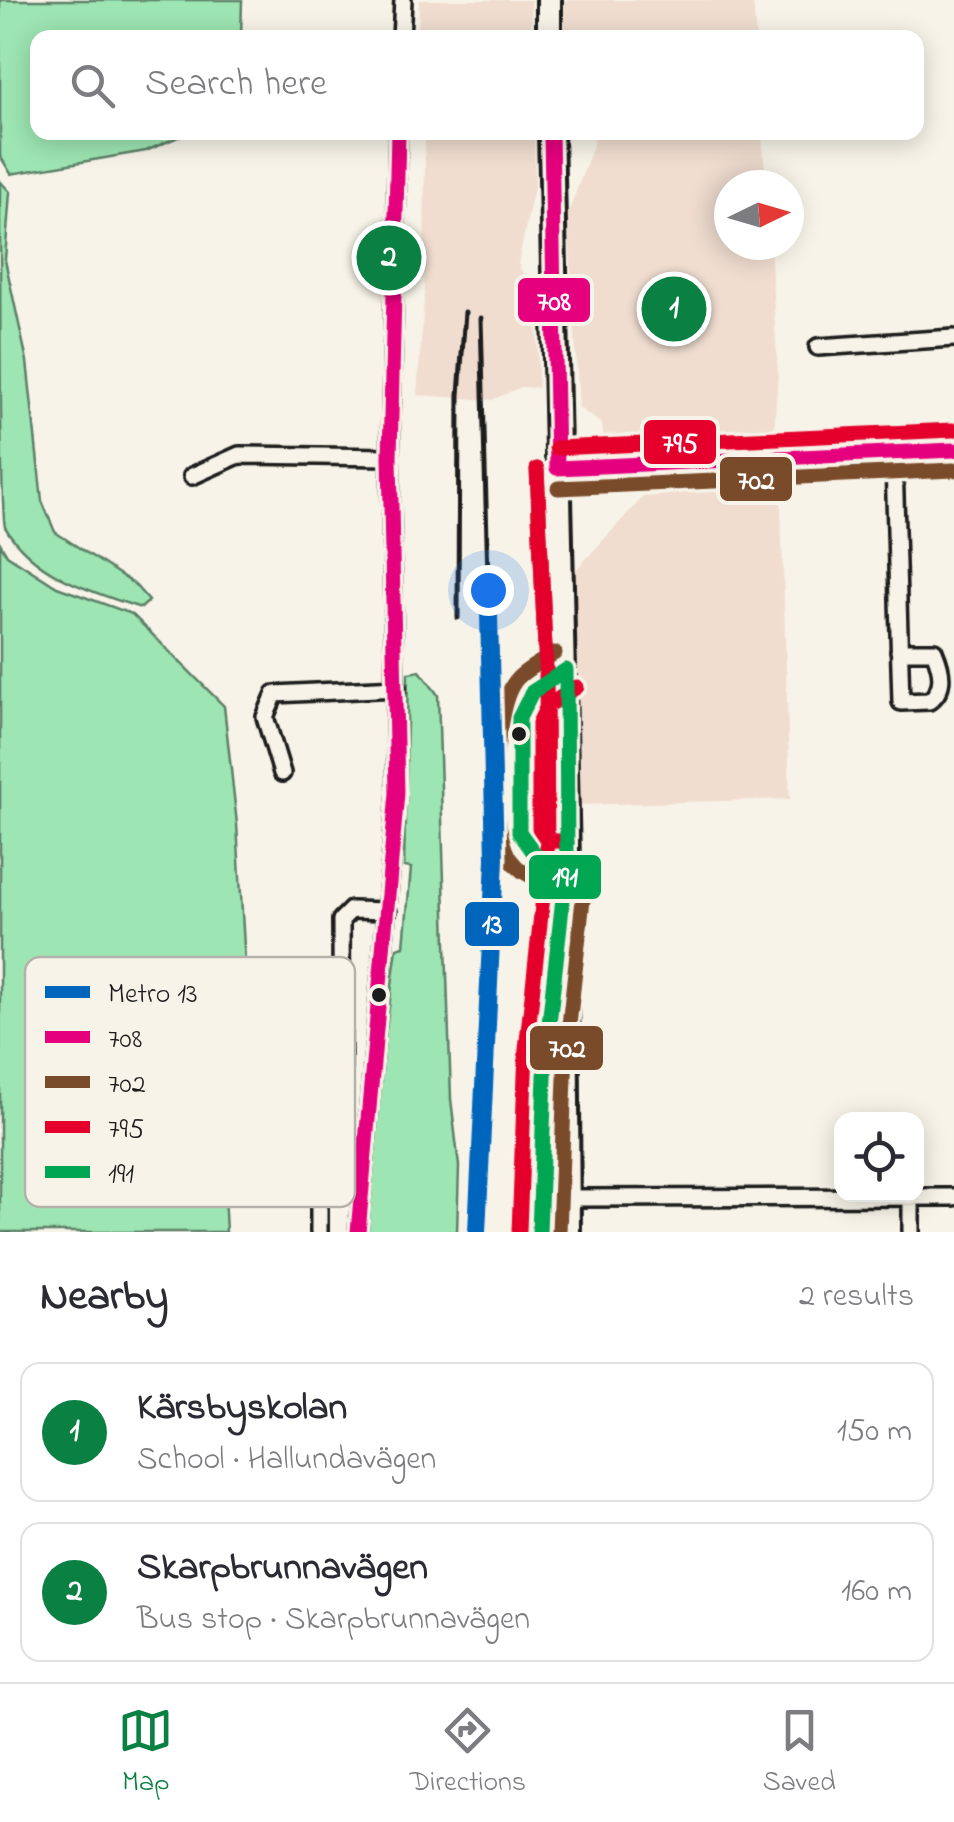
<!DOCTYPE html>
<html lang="en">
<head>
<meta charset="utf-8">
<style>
	:root { --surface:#fff; --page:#f2f2f3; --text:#2b2b33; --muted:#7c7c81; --line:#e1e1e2; --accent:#0b8043 }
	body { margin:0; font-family:"Indie Flower",sans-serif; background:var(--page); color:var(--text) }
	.controls { position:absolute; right:30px; bottom:30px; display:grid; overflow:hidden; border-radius:20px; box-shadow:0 5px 25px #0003 }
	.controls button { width:90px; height:90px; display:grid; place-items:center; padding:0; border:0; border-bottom:2px solid var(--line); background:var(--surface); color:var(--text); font:50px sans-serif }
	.compass { position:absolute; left:714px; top:170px; width:90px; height:90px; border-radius:50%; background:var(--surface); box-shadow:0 5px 25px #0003; rotate:85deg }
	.you { position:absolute; left:488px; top:590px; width:35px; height:35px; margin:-25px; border:8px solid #fff; border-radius:50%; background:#1a73e8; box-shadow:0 0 0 15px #1a73e833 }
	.badge { display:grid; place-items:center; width:65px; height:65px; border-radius:50%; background:var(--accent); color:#fff; font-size:32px; font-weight:700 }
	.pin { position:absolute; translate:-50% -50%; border:5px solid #fff; box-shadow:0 2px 10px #0006 }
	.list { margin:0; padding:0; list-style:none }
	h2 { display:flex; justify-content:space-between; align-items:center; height:130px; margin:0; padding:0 40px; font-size:42px }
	h2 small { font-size:32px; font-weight:400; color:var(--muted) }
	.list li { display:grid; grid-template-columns:65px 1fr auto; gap:30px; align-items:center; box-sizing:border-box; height:140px; margin:0 20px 20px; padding:0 20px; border:2px solid var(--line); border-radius:20px }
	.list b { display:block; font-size:38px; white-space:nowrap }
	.list p { margin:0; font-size:32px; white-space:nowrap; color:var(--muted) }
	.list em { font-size:32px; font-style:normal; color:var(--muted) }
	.icon { flex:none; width:55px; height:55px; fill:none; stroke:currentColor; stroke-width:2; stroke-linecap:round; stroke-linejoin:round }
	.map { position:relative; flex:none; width:954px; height:1232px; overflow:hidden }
	.search { position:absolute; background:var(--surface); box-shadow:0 5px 25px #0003; left:30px; right:30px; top:30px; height:110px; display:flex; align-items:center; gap:25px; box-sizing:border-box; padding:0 35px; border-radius:20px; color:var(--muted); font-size:38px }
	.sheet { height:450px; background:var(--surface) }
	nav { display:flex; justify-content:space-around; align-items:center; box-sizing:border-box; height:140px; border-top:2px solid var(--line); background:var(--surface); font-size:28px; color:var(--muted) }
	nav a { display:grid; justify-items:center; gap:5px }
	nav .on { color:var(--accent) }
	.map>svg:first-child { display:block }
	.built { fill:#f0ddd0 }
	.green { fill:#9de5b2; stroke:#5c8067; stroke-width:2.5 }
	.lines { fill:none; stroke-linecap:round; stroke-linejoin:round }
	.minor-casing { stroke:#1c1c1c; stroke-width:22 }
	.tertiary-casing { stroke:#1c1c1c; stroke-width:28 }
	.secondary-casing { stroke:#1c1c1c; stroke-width:30 }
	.minor { stroke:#f7f3e8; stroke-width:15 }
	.tertiary { stroke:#f7f3e8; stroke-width:20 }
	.secondary { stroke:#f7f3e8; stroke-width:22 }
	.rail { stroke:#1c1c1c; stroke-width:5 }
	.bus-1-casing { stroke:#f7f3e8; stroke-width:22 }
	.bus-2-casing { stroke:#f7f3e8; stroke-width:22 }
	.bus-3-casing { stroke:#f7f3e8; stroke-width:22 }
	.bus-4-casing { stroke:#f7f3e8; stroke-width:22 }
	.bus-1 { stroke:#e5007d; stroke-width:15 }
	.bus-2 { stroke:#7a4b2a; stroke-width:15 }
	.bus-3 { stroke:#e4002b; stroke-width:15 }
	.bus-4 { stroke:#00a651; stroke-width:15 }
	.metro-1-casing { stroke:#f7f3e8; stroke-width:25 }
	.metro-1 { stroke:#0065bd; stroke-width:18 }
	.bus-dot { fill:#1c1c1c; stroke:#f7f3e8; stroke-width:4 }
	.key { fill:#f7f3e8; stroke:#b5b2ab; stroke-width:2.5 }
	.key-label { font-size:28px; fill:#1c1c1c }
	.line-badge { stroke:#f7f3e8; stroke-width:4 }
	.badge-label { font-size:28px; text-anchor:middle; font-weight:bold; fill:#fff }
</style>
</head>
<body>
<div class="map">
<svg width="954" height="1232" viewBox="0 0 954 1232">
	<rect width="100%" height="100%" fill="#f7f3e8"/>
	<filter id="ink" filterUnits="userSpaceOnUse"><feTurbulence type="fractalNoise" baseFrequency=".01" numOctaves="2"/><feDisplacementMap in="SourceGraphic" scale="20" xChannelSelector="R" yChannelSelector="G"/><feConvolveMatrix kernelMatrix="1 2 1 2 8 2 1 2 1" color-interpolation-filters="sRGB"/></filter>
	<g filter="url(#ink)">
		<!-- built -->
		<path class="built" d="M419,0H531L532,37H418Z
			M565,0H753L756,37H565Z
			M425,133H534L535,182L518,264L526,280L537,285L538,388L521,387L492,400L417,395L424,301Z
			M594,133H762L766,185H729V245H770L778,373L774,430L718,434L690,441L604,443L602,424L579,408L568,213L593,146Z
			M780,473L790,799L576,805L573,573L643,497L681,494L700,477Z"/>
		<!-- green -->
		<path class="green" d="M0,0H242L241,37L38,38V132L187,133L146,151L11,174L0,156Z
			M0,181L10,192L5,260L27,361L42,501L55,532L134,584L149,601L141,608C92,592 33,575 5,527C0,503 0,230 0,181Z
			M0,543L7,555L57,587L132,614L224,706L237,824L254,1123L224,1194L226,1232H0Z
			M420,671L438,695L451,1099L459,1166L457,1232H367L371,1142L397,948L404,946L411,868L404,867L408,673Z"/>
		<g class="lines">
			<!-- minor casing -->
			<g class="minor-casing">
				<path id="minor" d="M401,38L403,0
					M818,347L954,338
					M893,452L894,462L901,702L929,701C946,688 942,670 934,651H899
					M192,476L239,455L390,457
					M282,773L265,717L275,694L397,688
					M911,1197V1232
					M540,1225L557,1202L568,1198L954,1197
					M319,1232V1174L342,1114L341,920L351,910L388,911
					M358,1232L397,793L390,457L398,132"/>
			</g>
			<!-- tertiary casing -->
			<g class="tertiary-casing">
				<path id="tertiary" d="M557,468L954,450"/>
			</g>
			<!-- secondary casing -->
			<g class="secondary-casing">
				<path id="secondary" d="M549,0V38
					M566,970L568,1232
					M539,1232L546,1051L567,862L551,132"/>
			</g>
			<!-- minor -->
			<use href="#minor" class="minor"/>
			<!-- tertiary -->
			<use href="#tertiary" class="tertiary"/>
			<!-- secondary -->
			<use href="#secondary" class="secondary"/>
			<!-- rail -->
			<path class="rail" d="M481,318L489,615
				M458,618L459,395L465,312"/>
			<!-- bus-1 casing -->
			<g class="bus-1-casing">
				<path id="bus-1" d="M551,132L557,468
					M557,468L954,450
					M358,1232L397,793L390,457L398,132"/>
			</g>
			<!-- bus-2 casing -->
			<g class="bus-2-casing">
				<path id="bus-2" d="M537,469L546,671
					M558,488L954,470
					M555,653C543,661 525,669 516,680C492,709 489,830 511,860C525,879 546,882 567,882
					M559,1232L566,1052L587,864"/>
			</g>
			<!-- bus-3 casing -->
			<g class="bus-3-casing">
				<path id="bus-3" d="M556,448L953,430
					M567,842L547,840L539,828V723L547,706L577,687
					M519,1231L526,1049L547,861L546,670L537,469"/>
			</g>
			<!-- bus-4 casing -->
			<g class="bus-4-casing">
				<path id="bus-4" d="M566,670L532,692L519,718V832L537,857L567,862
					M539,1232L546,1051L567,862L566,670"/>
			</g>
			<!-- bus-1 -->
			<use href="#bus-1" class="bus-1"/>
			<!-- bus-2 -->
			<use href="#bus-2" class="bus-2"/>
			<!-- bus-3 -->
			<use href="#bus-3" class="bus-3"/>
			<!-- bus-4 -->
			<use href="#bus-4" class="bus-4"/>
			<!-- metro-1 casing -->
			<g class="metro-1-casing">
				<path id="metro-1" d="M477,1232L495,859L489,615"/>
			</g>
			<!-- metro-1 -->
			<use href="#metro-1" class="metro-1"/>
		</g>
	</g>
	<!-- markers -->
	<g class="bus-dot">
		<circle cx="519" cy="734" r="9"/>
		<circle cx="379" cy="995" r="9"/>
	</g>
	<!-- legend -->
	<rect x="25" y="957" width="330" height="250" rx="15" class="key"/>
	<rect x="45" y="986" width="45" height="12" fill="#0065bd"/>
	<rect x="45" y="1031" width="45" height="12" fill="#e5007d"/>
	<rect x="45" y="1076" width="45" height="12" fill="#7a4b2a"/>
	<rect x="45" y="1121" width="45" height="12" fill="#e4002b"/>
	<rect x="45" y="1166" width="45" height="12" fill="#00a651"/>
	<g class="key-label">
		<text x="108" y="1002">Metro 13</text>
		<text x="108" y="1047">708</text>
		<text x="108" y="1092">702</text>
		<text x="108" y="1137">795</text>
		<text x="108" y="1182">191</text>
	</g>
	<g class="line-badge">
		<rect x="516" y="276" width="76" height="48" rx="10" fill="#e5007d"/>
		<rect x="642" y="418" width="76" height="48" rx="10" fill="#e4002b"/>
		<rect x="718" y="455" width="76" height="48" rx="10" fill="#7a4b2a"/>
		<rect x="527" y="853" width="76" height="48" rx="10" fill="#00a651"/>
		<rect x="463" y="900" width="58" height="48" rx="10" fill="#0065bd"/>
		<rect x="528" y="1024" width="77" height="48" rx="10" fill="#7a4b2a"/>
	</g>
	<g class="badge-label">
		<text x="554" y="310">708</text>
		<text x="680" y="452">795</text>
		<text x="756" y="489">702</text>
		<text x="565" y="886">191</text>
		<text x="492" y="933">13</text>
		<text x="567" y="1057">702</text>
	</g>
</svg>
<div class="controls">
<button><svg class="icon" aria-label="locate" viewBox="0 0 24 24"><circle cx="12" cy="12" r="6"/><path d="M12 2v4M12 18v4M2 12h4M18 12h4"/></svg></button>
</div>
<svg class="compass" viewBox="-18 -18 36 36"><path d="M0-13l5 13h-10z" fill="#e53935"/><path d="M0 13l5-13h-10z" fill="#7c7c81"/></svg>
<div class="you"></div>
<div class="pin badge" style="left:674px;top:309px">1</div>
<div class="pin badge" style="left:389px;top:258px">2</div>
<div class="search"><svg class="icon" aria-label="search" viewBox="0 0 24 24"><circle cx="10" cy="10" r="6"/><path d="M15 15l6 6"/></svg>Search here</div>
</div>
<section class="sheet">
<h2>Nearby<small>2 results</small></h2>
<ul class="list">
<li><span class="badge">1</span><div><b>Kärsbyskolan</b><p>School · Hallundavägen</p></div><em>150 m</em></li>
<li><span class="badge">2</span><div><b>Skarpbrunnavägen</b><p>Bus stop · Skarpbrunnavägen</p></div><em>160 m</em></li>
</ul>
</section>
<nav>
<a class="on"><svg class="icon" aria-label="map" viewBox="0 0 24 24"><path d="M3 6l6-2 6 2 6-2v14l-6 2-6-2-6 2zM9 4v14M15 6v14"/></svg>Map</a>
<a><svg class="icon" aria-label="directions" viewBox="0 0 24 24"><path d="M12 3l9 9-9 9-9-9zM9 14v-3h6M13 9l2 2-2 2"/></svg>Directions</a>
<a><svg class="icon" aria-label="saved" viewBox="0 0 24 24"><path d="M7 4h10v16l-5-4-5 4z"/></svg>Saved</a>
</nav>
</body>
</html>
